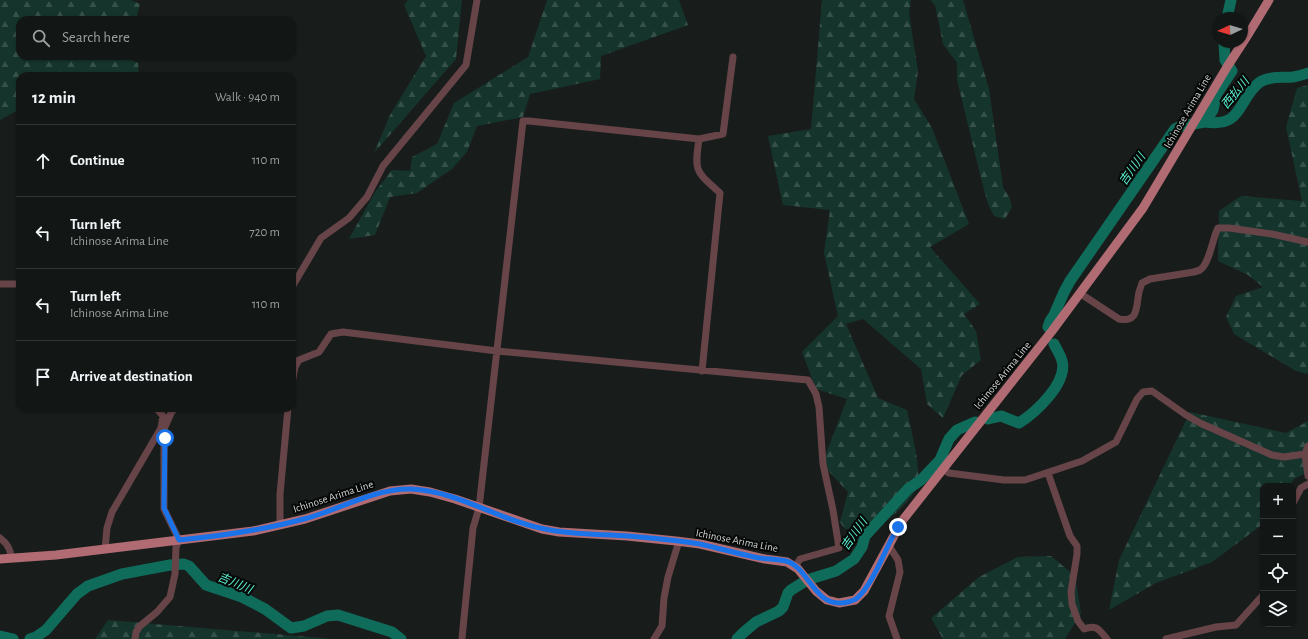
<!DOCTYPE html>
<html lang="en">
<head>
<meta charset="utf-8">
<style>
	:root { --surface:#121615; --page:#1b1f1e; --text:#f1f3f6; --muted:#9c9fa0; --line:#313534 }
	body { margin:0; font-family:"Alegreya Sans","Noto Sans JP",sans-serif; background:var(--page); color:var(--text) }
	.controls { position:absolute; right:12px; bottom:12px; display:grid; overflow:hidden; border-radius:8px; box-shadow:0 1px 3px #0004 }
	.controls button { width:36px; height:36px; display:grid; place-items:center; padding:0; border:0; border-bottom:1px solid var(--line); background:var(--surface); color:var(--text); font:20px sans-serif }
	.compass { position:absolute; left:1212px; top:12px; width:36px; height:36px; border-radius:50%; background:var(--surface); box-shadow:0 1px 3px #0004; rotate:266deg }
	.stop { position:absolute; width:12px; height:12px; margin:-9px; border:3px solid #1a73e8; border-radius:50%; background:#fff }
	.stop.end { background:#1a73e8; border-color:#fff; box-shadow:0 1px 4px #0008 }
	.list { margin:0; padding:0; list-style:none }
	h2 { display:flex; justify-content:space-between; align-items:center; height:52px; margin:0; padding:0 16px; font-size:17px }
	h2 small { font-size:13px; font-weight:400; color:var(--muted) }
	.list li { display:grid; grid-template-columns:26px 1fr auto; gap:12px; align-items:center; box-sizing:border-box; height:72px; padding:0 16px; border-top:1px solid var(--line) }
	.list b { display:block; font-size:15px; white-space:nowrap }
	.list p { margin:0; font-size:13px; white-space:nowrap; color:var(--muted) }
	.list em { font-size:13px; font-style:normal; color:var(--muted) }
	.icon { flex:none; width:22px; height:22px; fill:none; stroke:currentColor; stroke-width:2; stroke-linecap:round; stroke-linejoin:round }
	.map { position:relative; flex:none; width:1308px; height:639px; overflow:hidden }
	.search { position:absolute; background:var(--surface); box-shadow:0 1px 3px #0004; left:16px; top:16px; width:280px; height:44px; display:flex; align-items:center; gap:10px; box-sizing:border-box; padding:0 14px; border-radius:12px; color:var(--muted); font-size:15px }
	.panel { position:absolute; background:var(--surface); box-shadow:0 1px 3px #0004; left:16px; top:72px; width:280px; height:340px; border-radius:12px }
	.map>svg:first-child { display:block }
	.forest { fill:url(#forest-firs) }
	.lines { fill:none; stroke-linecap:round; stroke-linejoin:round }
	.river { stroke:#106c5a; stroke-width:11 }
	.minor { stroke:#674448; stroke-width:7 }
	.major { stroke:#b16b73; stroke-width:9 }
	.route { stroke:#1a73e8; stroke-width:5 }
	.labels { text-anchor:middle; stroke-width:4; stroke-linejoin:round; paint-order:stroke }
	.street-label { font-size:11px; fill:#ced2d1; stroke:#050707 }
	.water-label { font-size:12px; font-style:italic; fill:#5bf1d0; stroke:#050707 }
</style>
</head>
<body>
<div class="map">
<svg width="1308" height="639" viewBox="0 0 1308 639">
	<defs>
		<pattern id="forest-firs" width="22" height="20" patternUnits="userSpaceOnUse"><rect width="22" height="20" fill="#15342c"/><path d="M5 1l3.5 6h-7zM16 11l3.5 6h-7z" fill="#36504a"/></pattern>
	</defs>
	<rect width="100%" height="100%" fill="#181d1c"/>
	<!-- forest -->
	<path class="forest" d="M0,0H131L140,4L136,20H20V56H122L138,63L139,76H20V109L0,120Z
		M408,0H462L456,59L374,153L390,115L426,56L404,5Z
		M547,0H679L688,25L601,56L600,79L530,94L523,117L477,126L467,152L452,169L417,193L390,197L375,235L349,239L375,192L392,170L410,171L412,157L437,144L454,103L528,57Z
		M822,0H911L909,13L918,71L914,99L932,128L969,224L930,247L980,304L964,314L976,331L981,360L962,375L943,418L927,404L921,369L863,319L846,324L878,398L907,410C911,430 920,462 918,482C917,496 890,520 878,526C869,531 855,529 845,529L840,522L848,492L822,464L847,399L816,389L802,352L838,316L824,253L830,210L783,205L768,136L811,129Z
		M930,0H963L989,89L1003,187L1010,199L1012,207L1005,219L994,216L988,204L981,178L957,80V63L943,44L935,5Z
		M1308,85V374L1296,371L1234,334L1226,317L1236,296L1263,287L1248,275L1218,261L1219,211L1241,196L1302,201L1286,127L1297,88Z
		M1190,412L1286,433L1308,421V472L1294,479L1289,486H1263V524L1212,562L1156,583L1109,610L1119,560Z
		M1051,556L1075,576L1081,613L1065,639H943L931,618L979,577L1018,557Z
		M108,620L333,639H95Z"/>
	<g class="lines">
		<!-- river -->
		<path class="river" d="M1227,18L1231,0
			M1205,122C1244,128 1237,99 1260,82C1269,76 1283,78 1293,77C1298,76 1303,75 1308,73
			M1048,327L1050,321L1054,315L1064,292L1070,281L1175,129L1181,126L1205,122L1213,110L1216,95L1232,71L1225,60L1224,42
			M988,419L1001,416L1019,423C1035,413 1068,383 1062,361C1061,356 1057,350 1054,344
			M0,636L13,639
			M30,639L36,637L46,630L77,594L88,586L122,574L170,565L184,564L189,566L206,585L242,597L265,609L291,628L304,626L327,616L338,615L392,632L401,639
			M737,639L744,632L756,622L779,611L783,607L788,593L791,590L807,580L836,571L854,559L862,547L865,536L908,489L921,480L940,460L949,439L957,430L975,422"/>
		<!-- minor -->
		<path class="minor" d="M699,139C694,173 696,171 720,193L702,371
			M0,284H20
			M292,287L321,238L349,218L367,197L383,166L466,65L477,0
			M1081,294L1119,319C1139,323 1136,306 1139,292C1140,289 1141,286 1142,283L1150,279L1194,272C1196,271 1198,271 1200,270C1210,263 1212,239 1218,228H1229L1272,234L1308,242
			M292,383L295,367L299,360L319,352L331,334L343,332L497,351L808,380L816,394L819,407L823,464L833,510L839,548L800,559L795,567
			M156,408L163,416L161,428
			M1308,446L1305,454L1308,476
			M943,469L949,473L1004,480H1025L1082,461L1116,442L1137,399L1143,392L1152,391L1186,415L1200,423L1272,455L1284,457L1305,454L1308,452
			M1048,473L1070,536L1077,546V554L1071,592L1072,604L1078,621L1084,629C1097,624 1099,630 1107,639
			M1293,503L1301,488L1308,484
			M280,525V494L288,408
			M0,538C7,543 11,550 11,558
			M889,546L898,560L900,572L889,616L897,639
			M105,549L107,528L112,512L161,428L164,429
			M462,638L473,528L479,508L523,121H529L699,139L723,134L733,57
			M135,639L136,632L140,626L157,612L170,597L175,574L176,547L179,540L164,509V429L171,413L175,408
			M654,639L662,626L664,598L668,577L679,541
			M1166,639L1216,627L1236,625L1263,595"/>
		<!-- major -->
		<path class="major" d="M0,559L56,555L253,531L305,519L390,491L411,489L430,492L455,499L542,529L559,532L627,536L676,541L700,544L765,559L787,562L798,569L816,591L827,600L839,603L855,600L864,591L902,521L1052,331L1143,208L1227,67L1249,33L1269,0"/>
	</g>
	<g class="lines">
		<!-- route -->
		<path class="route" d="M165,438L164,508L179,540C221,536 263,530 304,519C339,510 375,488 411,489C458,491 500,521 545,529C572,535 600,534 628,536C652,538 676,540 700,544C718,548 736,553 754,557C764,559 776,559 786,561C808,567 814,605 841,603C845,603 853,601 856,599C873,586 886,546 898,527"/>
	</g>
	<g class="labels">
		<!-- street labels -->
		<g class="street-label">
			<text transform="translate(1187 111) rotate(-60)" y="4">Ichinose Arima Line</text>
			<text transform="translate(1002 375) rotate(-51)" y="4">Ichinose Arima Line</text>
			<text transform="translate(333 496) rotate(-18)" y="4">Ichinose Arima Line</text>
			<text transform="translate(737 540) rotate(11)" y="4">Ichinose Arima Line</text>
		</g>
		<!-- water labels -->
		<g class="water-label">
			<text transform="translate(1235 93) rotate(-51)" y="4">西払川</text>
			<text transform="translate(1132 169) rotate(-55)" y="4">吉川川</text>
			<text transform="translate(854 534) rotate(-55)" y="4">吉川川</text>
			<text transform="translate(235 583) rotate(23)" y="4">吉川川</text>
		</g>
	</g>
</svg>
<div class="controls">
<button>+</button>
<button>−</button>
<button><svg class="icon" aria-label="locate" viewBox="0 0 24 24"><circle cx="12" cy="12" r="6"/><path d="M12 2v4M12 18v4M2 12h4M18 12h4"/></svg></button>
<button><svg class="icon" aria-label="layers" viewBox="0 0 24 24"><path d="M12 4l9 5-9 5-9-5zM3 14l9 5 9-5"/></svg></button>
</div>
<svg class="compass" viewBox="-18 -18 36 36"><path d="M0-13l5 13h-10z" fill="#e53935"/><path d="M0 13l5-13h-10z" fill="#9c9fa0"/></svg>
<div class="stop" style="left:165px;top:438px"></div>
<div class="stop end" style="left:898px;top:527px"></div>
<div class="search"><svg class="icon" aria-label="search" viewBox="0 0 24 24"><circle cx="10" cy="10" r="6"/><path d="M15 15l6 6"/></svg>Search here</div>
<section class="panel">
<h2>12 min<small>Walk · 940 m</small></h2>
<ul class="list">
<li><svg class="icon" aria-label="ahead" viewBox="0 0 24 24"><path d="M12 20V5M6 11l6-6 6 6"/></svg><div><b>Continue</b></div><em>110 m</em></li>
<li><svg class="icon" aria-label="left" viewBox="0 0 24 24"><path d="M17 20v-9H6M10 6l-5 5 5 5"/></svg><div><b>Turn left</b><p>Ichinose Arima Line</p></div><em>720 m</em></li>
<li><svg class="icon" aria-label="left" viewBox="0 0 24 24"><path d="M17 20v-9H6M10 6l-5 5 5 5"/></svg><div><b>Turn left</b><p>Ichinose Arima Line</p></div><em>110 m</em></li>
<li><svg class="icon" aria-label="arrive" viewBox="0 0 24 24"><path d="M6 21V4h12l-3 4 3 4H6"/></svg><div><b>Arrive at destination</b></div></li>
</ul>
</section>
</div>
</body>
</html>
